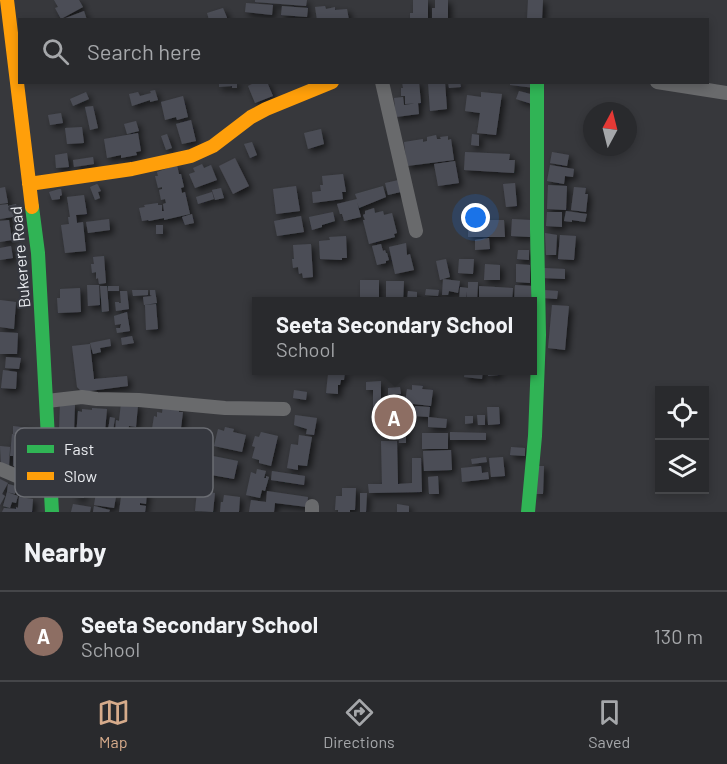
<!DOCTYPE html>
<html lang="en">
<head>
<meta charset="utf-8">
<style>
	:root { --surface:#292a2d; --page:#313235; --text:#f1f3f6; --muted:#a5a7aa; --line:#454649; --accent:#d6ab8b }
	body { margin:0; font-family:Barlow,sans-serif; background:var(--page); color:var(--text) }
	.controls { position:absolute; right:18px; bottom:18px; display:grid; overflow:hidden; border-radius:0px; box-shadow:0 3px 9px #0003 }
	.controls button { width:54px; height:54px; display:grid; place-items:center; padding:0; border:0; border-bottom:2px solid var(--line); background:var(--surface); color:var(--text); font:30px sans-serif }
	.compass { position:absolute; left:583px; top:102px; width:54px; height:54px; border-radius:50%; background:var(--surface); box-shadow:0 3px 9px #0003; rotate:7deg }
	.you { position:absolute; left:476px; top:218px; width:21px; height:21px; margin:-15px; border:4px solid #fff; border-radius:50%; background:#1a73e8; box-shadow:0 0 0 9px #1a73e833 }
	.badge { display:grid; place-items:center; width:39px; height:39px; border-radius:50%; background:var(--accent); color:#fff; font-size:20px; font-weight:700 }
	.pin { position:absolute; translate:-50% -50%; border:3px solid #fff; box-shadow:0 2px 6px #0006 }
	.popup { position:absolute; left:252px; top:297px; width:285px; height:78px; box-sizing:border-box; display:grid; place-content:center; border-radius:0px; background:var(--surface); filter:drop-shadow(0 2px 4px #0005); font-size:20px; white-space:nowrap; color:var(--muted) }
	.popup b { font-size:22px; color:var(--text) }
	.popup::after { content:''; position:absolute; left:50%; top:100%; margin-left:-12px; border:12px solid transparent; border-top-color:var(--surface) }
	.list { margin:0; padding:0; list-style:none }
	h2 { display:flex; justify-content:space-between; align-items:center; height:78px; margin:0; padding:0 24px; font-size:26px }
	h2 small { font-size:20px; font-weight:400; color:var(--muted) }
	.list li { display:grid; grid-template-columns:39px 1fr auto; gap:18px; align-items:center; box-sizing:border-box; height:90px; padding:0 24px; border-top:2px solid var(--line) }
	.list b { display:block; font-size:22px; white-space:nowrap }
	.list p { margin:0; font-size:20px; white-space:nowrap; color:var(--muted) }
	.list em { font-size:20px; font-style:normal; color:var(--muted) }
	.icon { flex:none; width:33px; height:33px; fill:none; stroke:currentColor; stroke-width:2; stroke-linecap:round; stroke-linejoin:round }
	.map { position:relative; flex:none; width:727px; height:512px; overflow:hidden }
	.search { position:absolute; background:var(--surface); box-shadow:0 3px 9px #0003; left:18px; right:18px; top:18px; height:66px; display:flex; align-items:center; gap:15px; box-sizing:border-box; padding:0 21px; border-radius:0px; color:var(--muted); font-size:22px }
	.sheet { height:168px; background:var(--surface) }
	nav { display:flex; justify-content:space-around; align-items:center; box-sizing:border-box; height:84px; border-top:2px solid var(--line); background:var(--surface); font-size:16px; color:var(--muted) }
	nav a { display:grid; justify-items:center; gap:3px }
	nav .on { color:var(--accent) }
	.map>svg:first-child { display:block }
	.building { fill:#4c4e57; filter:url(#shadow) }
	.lines { fill:none; stroke-linecap:round; stroke-linejoin:round }
	.street { stroke:#696a6c; stroke-width:14 }
	.fast { stroke:#30b455; stroke-width:14 }
	.slow { stroke:#ff9f0a; stroke-width:14 }
	.labels { text-anchor:middle; stroke-width:4.5; stroke-linejoin:round; paint-order:stroke }
	.street-label { font-size:16px; fill:#e9ebef; stroke:#35373e }
	.key { fill:#35373e; stroke:#6b6d73; stroke-width:1.5 }
	.key-label { font-size:16px; fill:#e9ebef }
</style>
</head>
<body>
<div class="map">
<svg width="727" height="512" viewBox="0 0 727 512">
	<defs>
		<filter id="shadow"><feDropShadow dx="3.5" dy="3.5" stdDeviation="3" flood-color="#0009"/></filter>
	</defs>
	<rect width="100%" height="100%" fill="#37383c"/>
	<!-- building -->
	<path class="building" d="M54,0H79L83,7L61,19L55,8L58,7Z
		M255,0H307L306,6L255,2Z
		M413,0H428V20H410V13H413Z
		M435,0H448V20H432V8H435Z
		M528,0H543L542,20H527Z
		M246,3L273,5L272,15L245,12Z
		M282,6L308,8L307,17L281,15Z
		M325,6L326,9L335,7V10L347,9L349,20H317L315,7Z
		M223,8L228,20H209L207,13Z
		M84,11L87,20H63V19Z
		M219,82H237V88H232V86L219,87Z
		M256,82H267L273,96L255,103L248,86Z
		M402,82H419L421,103L405,104V96H401V88H403Z
		M428,82H445L447,109L430,111Z
		M448,82H460L461,87L449,88Z
		M510,82H535V88L510,85Z
		M155,90L158,100L150,102V100L132,106L129,94L138,92L140,96L151,93L150,91Z
		M519,91L534,95L532,104L516,99Z
		M86,92L89,99L73,106L70,99Z
		M481,92L502,94L496,135L477,133L480,113L465,111L467,95L481,97Z
		M183,96L188,117L177,120L176,117L165,120L161,102Z
		M403,97L404,105L418,103L419,114L396,117L394,98Z
		M93,106L98,128L90,130L85,107Z
		M61,113L63,123L50,125L48,115Z
		M191,120L196,141L182,144L176,124Z
		M136,121L139,131L127,134L124,124Z
		M82,127L84,143L67,144L65,128Z
		M321,129L324,144L308,149L304,133Z
		M138,133L141,151L136,152L137,155L121,158V155L107,158L104,139Z
		M167,134L172,148L166,150L161,136Z
		M472,134L479,135V146L471,145Z
		M436,135L437,139H441L440,137L448,136V140L451,139L454,160L407,166L404,142L423,139V142L427,141V137Z
		M252,142L257,155L250,158L244,144Z
		M465,152L510,154L509,160H515L514,173L464,170Z
		M552,152L569,155L567,166L550,163Z
		M67,153L69,167L56,168L55,155Z
		M93,157L94,164L74,167L73,160Z
		M235,158L249,186L233,194L219,166Z
		M455,161L459,183L438,186L434,164Z
		M202,164L204,168L211,165L217,180L195,188L189,174L195,172L193,168Z
		M177,165L179,174H181L184,187L181,188L182,193L185,192L190,214L164,220V218L149,221L148,220L142,221L139,208L145,207L144,205L158,203V205H162V211H164L163,204L166,203L165,199L161,200L159,190L162,189V187L158,188L155,176H158L157,172Z
		M550,165L574,169L573,177L565,176L564,184L547,181Z
		M343,174L346,192H342L343,199L313,203L312,192L321,191L320,185H323L322,176Z
		M403,179L405,191L388,195L385,183Z
		M515,183L517,206L506,207L503,184Z
		M97,184L98,185L101,191L98,192L100,198L95,200L90,187Z
		M548,185L567,186L566,210L547,209Z
		M296,186L300,211L276,214L273,189Z
		M383,186L386,197L359,208L357,202L361,217L344,221L342,214H340L337,204L357,199L355,194Z
		M5,187L8,203L0,204V188Z
		M574,187L586,188L585,194H588L586,212L571,210Z
		M221,188L224,198L215,200L212,190Z
		M59,189H61L62,195L60,196V199L52,200L49,192Z
		M212,192L214,199L198,204L196,197Z
		M84,195L87,214L76,215L77,223L83,222L86,251L65,253L61,225L69,224L68,217H70L67,197Z
		M8,204V206L16,204L19,216L0,219V205Z
		M374,208L375,213L383,211L384,215L392,213L397,233L394,234L395,237L369,244L363,220H365L363,215L365,214V211Z
		M566,211L587,214L585,222L572,220V222L564,221Z
		M333,212L335,221L322,225V227L312,230L309,217Z
		M547,212H562V227L546,226Z
		M192,214L194,223L185,225L182,217Z
		M301,216L304,232L277,236L274,221Z
		M109,219L110,230L88,233L86,222Z
		M512,219L531,220L530,237L511,236Z
		M9,220L12,240L0,242V221Z
		M468,220H504L505,237H468Z
		M156,225H163V234H156Z
		M545,233L557,235L556,255H546Z
		M560,235L576,236L574,260L558,259Z
		M346,236L347,258H342V260L320,259L319,241L330,240L329,237Z
		M489,238L490,249L475,250V240Z
		M406,243L407,255L410,254L414,270L395,274L389,247Z
		M311,244L313,277L303,278L302,273L299,274L298,267L293,268L292,259H294L293,245Z
		M381,244L383,251L385,250L386,253H387L389,260L386,261V263L377,265L372,246Z
		M11,246L13,258L0,260V248Z
		M518,250H529V260L517,259Z
		M104,256L106,283L99,284L98,278L96,279V272L92,273L91,264H94L93,257Z
		M446,259L450,277L440,280L436,261Z
		M459,259H474L473,274L458,273Z
		M485,264L500,265V280H484Z
		M516,264L530,265V283L516,282Z
		M544,268L565,269V279L543,278Z
		M443,279L460,281L458,293L449,291L448,295H442Z
		M360,280H379V302H360Z
		M386,281H404L403,302H386Z
		M468,282H478L477,302H467V291L466,301H459L460,287L468,288Z
		M87,285H99L100,305L88,306Z
		M515,285L532,286L531,302H514Z
		M100,286H107L109,311L102,312Z
		M108,286H119V291H108Z
		M479,286L513,288L512,302H479Z
		M80,288L81,312L58,313L57,298H60V289Z
		M426,289L439,290L438,296L425,295Z
		M132,290H148V295L133,296Z
		M150,290H155L157,303L144,305L143,297L152,296L150,295Z
		M544,290L558,291L557,299L543,298Z
		M120,291H127L129,309L116,311L115,302H119V303H121Z
		M408,291L417,292V298H425V302H407Z
		M0,300L16,302L14,329L0,327Z
		M156,304L158,329L146,330L145,305Z
		M552,305L569,306L565,350L548,348Z
		M127,312L130,331L117,333L116,328H120L121,324L115,325L114,316Z
		M0,332L18,333L17,354H0Z
		M132,336L134,343L122,345L121,338Z
		M110,339L111,346L100,348L101,352L93,354L90,343Z
		M90,344L94,379L127,376L128,386L82,392L77,387L72,346Z
		M6,357L21,358L19,369L5,368Z
		M3,370L17,372L16,389L1,388Z
		M465,370H483L482,379L464,377Z
		M488,370H499V375L488,376Z
		M333,372H345L344,380H341L340,385H338V394L326,393L328,374L333,375Z
		M381,381V417H373V390H366V382Z
		M412,385L423,386L422,389L433,390L431,406L405,403L407,389L412,390Z
		M400,387L401,394L388,395V388Z
		M294,390L307,392L306,400L293,398Z
		M395,396H405V404L395,403Z
		M387,397H393L394,403H392V405L386,406Z
		M60,403L75,404L74,432L59,431Z
		M121,403L138,405L136,427L129,426L127,435L115,434L116,420L119,421Z
		M163,406L179,408V412H183L179,444L157,442V438H154L155,429H152L154,416L157,417V412L162,413Z
		M415,406L430,407L429,417L414,416Z
		M487,407H499L500,424L488,425Z
		M92,408L107,409L103,454L90,453L91,450L75,449L78,411L82,412V409L92,410Z
		M295,415L317,418L314,435L306,434L307,429L294,425Z
		M477,415H485V425H478Z
		M465,416H473V423L465,424Z
		M110,417L115,418L112,437L107,436Z
		M428,417L447,419L446,428L428,427Z
		M398,424H406V443H399Z
		M13,426L29,428V435L13,434Z
		M225,427L234,429L233,432L246,435L242,452L214,446L218,429L224,431Z
		M261,432L278,436L271,466L259,463V460L252,458L255,447L252,446L255,436L259,437Z
		M450,432L486,433V440H450Z
		M422,433H448V449H422Z
		M12,434L32,437L28,468L13,466V456H10Z
		M299,435L312,437L307,466L298,465V470L287,468L291,444L298,445Z
		M381,441H397L398,484L412,483V458H421L422,492L369,493L368,484H382Z
		M130,443L144,445L141,474H137L136,483L126,482Z
		M0,446L10,447L9,467L1,466Z
		M511,447L525,448V456L510,455Z
		M451,450L452,470L424,471L423,451Z
		M203,454L238,461L234,479L200,473Z
		M486,457L487,462L472,464L471,459Z
		M503,457L505,476L491,477L489,458Z
		M481,466L482,473L488,472L489,479L462,482L461,468Z
		M537,466H544L543,494H536Z
		M257,469L266,471L264,478H266V476L269,477L265,491L262,490L260,498L246,495L251,472L256,474Z
		M272,471L305,476L304,485L271,480Z
		M438,476L439,494H429L428,477Z
		M0,479L8,483L2,494L5,496L0,505Z
		M8,484L16,486L15,494L7,492Z
		M342,488H356L355,510H350V512H338V510H335L336,496H342Z
		M126,489L147,492L146,504L140,503V505L146,506L145,512H119L122,490L125,491Z
		M75,491L84,492V498L74,497Z
		M197,491L215,493L213,512L195,511Z
		M267,491L308,497L307,507L275,503L274,512H249L251,500L266,502Z
		M7,492L18,496L16,503L12,502L10,508L3,506Z
		M96,493L116,497L114,508L94,505Z
		M360,493H367L366,512H360Z
		M224,495L240,497L239,512H220L221,502H223Z
		M19,497L33,499L32,512H2L4,508L16,509V507L18,508Z
		M73,504L91,507L90,512H71Z
		M397,504L409,506V512H397Z
		M94,506L110,510L109,512H93Z"/>
	<g class="lines">
		<!-- street -->
		<path class="street" d="M382,82L416,231
			M657,82L727,93
			M47,401L82,397L97,399L139,400L225,408L284,409
			M0,469L52,491
			M312,512V506"/>
		<!-- fast -->
		<path class="fast" d="M32,207L38,253L52,512
			M528,512L535,436L539,335L537,229V82"/>
		<!-- slow -->
		<path class="slow" d="M7,0L32,207
			M29,184L132,169L191,156L213,146L251,117L266,109L332,82"/>
	</g>
	<g class="labels">
		<!-- street labels -->
		<g class="street-label">
			<text transform="translate(20 257) rotate(-95)" y="6">Bukerere Road</text>
		</g>
	</g>
	<!-- legend -->
	<rect x="15" y="428" width="198" height="69" rx="9" class="key"/>
	<rect x="27" y="445" width="27" height="8" fill="#30b455"/>
	<rect x="27" y="472" width="27" height="8" fill="#ff9f0a"/>
	<g class="key-label">
		<text x="64" y="455">Fast</text>
		<text x="64" y="482">Slow</text>
	</g>
</svg>
<div class="controls">
<button><svg class="icon" aria-label="locate" viewBox="0 0 24 24"><circle cx="12" cy="12" r="6"/><path d="M12 2v4M12 18v4M2 12h4M18 12h4"/></svg></button>
<button><svg class="icon" aria-label="layers" viewBox="0 0 24 24"><path d="M12 4l9 5-9 5-9-5zM3 14l9 5 9-5"/></svg></button>
</div>
<svg class="compass" viewBox="-18 -18 36 36"><path d="M0-13l5 13h-10z" fill="#e53935"/><path d="M0 13l5-13h-10z" fill="#a5a7aa"/></svg>
<div class="you"></div>
<div class="pin badge" style="left:394px;top:417px;background:#8d6e63">A</div>
<div class="popup"><b>Seeta Secondary School</b>School</div>
<div class="search"><svg class="icon" aria-label="search" viewBox="0 0 24 24"><circle cx="10" cy="10" r="6"/><path d="M15 15l6 6"/></svg>Search here</div>
</div>
<section class="sheet">
<h2>Nearby<small></small></h2>
<ul class="list">
<li><span class="badge" style="background:#8d6e63">A</span><div><b>Seeta Secondary School</b><p>School</p></div><em>130 m</em></li>
</ul>
</section>
<nav>
<a class="on"><svg class="icon" aria-label="map" viewBox="0 0 24 24"><path d="M3 6l6-2 6 2 6-2v14l-6 2-6-2-6 2zM9 4v14M15 6v14"/></svg>Map</a>
<a><svg class="icon" aria-label="directions" viewBox="0 0 24 24"><path d="M12 3l9 9-9 9-9-9zM9 14v-3h6M13 9l2 2-2 2"/></svg>Directions</a>
<a><svg class="icon" aria-label="saved" viewBox="0 0 24 24"><path d="M7 4h10v16l-5-4-5 4z"/></svg>Saved</a>
</nav>
</body>
</html>
